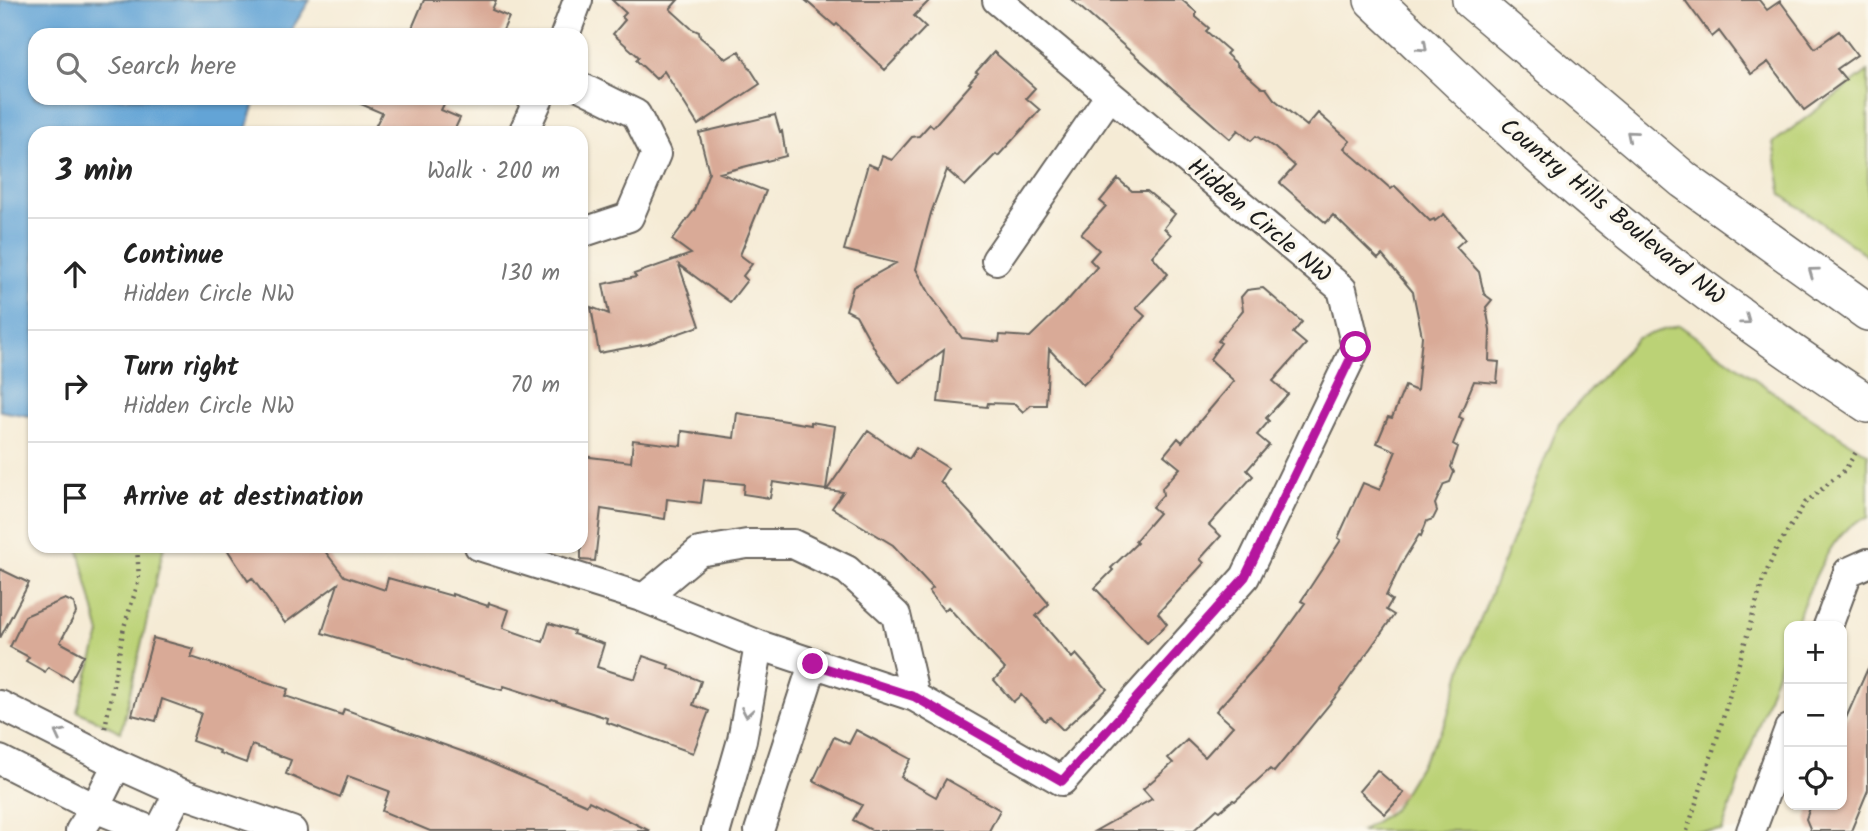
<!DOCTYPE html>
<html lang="en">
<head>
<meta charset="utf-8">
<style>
	:root { --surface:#fff; --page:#f6f6f6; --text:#222; --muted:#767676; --line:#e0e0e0 }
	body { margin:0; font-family:Kalam,sans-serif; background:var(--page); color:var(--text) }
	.controls { position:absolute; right:21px; bottom:21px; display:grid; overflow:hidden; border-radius:14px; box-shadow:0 2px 5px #0004 }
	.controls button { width:63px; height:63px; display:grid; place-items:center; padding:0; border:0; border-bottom:2px solid var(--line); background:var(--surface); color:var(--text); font:35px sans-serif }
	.stop { position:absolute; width:21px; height:21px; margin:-16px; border:5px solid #b5179e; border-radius:50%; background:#fff }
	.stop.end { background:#b5179e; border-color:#fff; box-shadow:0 2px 7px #0008 }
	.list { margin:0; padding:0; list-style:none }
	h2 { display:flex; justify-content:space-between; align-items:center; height:91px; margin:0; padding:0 28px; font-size:30px }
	h2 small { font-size:23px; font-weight:400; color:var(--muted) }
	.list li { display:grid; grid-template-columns:46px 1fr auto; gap:21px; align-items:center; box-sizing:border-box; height:112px; padding:0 28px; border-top:2px solid var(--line) }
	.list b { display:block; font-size:26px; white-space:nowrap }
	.list p { margin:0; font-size:23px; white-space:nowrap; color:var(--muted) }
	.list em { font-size:23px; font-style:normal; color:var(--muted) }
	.icon { flex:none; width:38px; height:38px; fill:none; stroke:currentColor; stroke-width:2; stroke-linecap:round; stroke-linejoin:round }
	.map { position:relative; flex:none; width:1868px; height:831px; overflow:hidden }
	.search { position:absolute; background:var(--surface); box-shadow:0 2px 5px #0004; left:28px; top:28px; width:560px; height:77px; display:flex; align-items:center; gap:18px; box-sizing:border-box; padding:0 24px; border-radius:21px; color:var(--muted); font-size:26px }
	.panel { position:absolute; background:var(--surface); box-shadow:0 2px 5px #0004; left:28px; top:126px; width:560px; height:427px; border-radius:21px }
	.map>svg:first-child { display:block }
	.green { fill:#bbd276; stroke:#6c7749; stroke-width:2 }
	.water { fill:#63a4d6; stroke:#406079; stroke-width:2 }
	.building { fill:#d9aa97 }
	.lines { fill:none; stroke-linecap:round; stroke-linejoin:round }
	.minor-casing { stroke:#68645d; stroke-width:32 }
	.major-casing { stroke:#68645d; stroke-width:40 }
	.path { stroke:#68645d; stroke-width:4.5; stroke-dasharray:2 5; stroke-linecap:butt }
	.minor { stroke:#fff; stroke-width:28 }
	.major { stroke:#fff; stroke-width:37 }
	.oneway { stroke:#999 }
	.route { stroke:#b5179e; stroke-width:9 }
	.labels { text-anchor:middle; stroke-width:7; stroke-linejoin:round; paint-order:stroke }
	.street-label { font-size:24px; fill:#1c1c1c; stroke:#fbf7ec }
</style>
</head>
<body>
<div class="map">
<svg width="1868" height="831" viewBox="0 0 1868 831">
	<rect width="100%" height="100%" fill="#fbf7ec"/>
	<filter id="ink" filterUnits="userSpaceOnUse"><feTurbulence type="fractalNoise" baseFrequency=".0143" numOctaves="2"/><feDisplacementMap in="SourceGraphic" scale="14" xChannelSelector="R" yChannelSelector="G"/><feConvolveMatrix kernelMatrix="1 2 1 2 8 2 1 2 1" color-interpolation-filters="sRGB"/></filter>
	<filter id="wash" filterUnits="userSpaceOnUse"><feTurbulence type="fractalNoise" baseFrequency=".00686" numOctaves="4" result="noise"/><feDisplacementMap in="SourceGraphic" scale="28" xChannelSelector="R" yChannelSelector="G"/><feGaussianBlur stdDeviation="1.57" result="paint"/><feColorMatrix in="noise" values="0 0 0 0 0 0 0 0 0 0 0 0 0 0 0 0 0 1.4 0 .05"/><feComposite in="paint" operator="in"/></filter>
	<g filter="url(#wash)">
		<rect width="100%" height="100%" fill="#f5ebd5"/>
		<!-- green -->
		<path class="green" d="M1868,71V256L1782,195L1773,143Z
			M1679,325L1800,411L1868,454V518C1831,523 1808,596 1794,626H1789V637L1722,831H1361L1393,810L1445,724L1466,655L1559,424L1637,338Z
			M78,546H164L121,732L77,711L100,634Z"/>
		<!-- water -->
		<path class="water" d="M0,0H310L288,35H35V98H257L245,133H35V417L0,411Z"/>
		<g id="blocks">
			<!-- building -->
			<path class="building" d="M424,0H496L492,10L509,17L501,35H409Z
				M612,0H678L670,9L692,29L699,32L700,37L726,59L739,51L760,84L698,125L664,71L656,79L636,60L639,57L613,34L625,20L622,17L626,13Z
				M805,0H930L914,16L926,27L885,70L837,24L835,26Z
				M1072,0H1182L1196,12V17L1209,28L1206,31L1229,51L1226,54L1238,65L1237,66L1262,88H1266L1274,99L1307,126L1318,113L1350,141L1344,148L1391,189L1395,186L1430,221L1434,219L1435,221L1444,214L1465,239L1456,247L1479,272L1484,294L1492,300L1486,307L1490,330L1489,361L1499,362L1497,383L1474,381L1459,417L1463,419L1453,444L1458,447L1451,467L1454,472L1450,482L1444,484L1435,504L1437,511L1433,519L1427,521L1421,536L1419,535L1403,561L1386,596L1392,600L1386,610L1394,615L1337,695L1274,772L1270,769L1235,801L1233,800L1220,811L1217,809L1193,831H1095L1152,799L1143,789L1173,763L1168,758L1187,740L1205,757L1233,726L1216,711L1275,645L1305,603L1301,601L1341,540L1338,538L1363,483L1380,490L1396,451L1377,443L1388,417L1392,418L1405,386L1417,391L1422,336L1413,292L1382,255L1378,259L1333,215L1326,223L1280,183L1295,166L1275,148L1256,136L1251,141L1238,130L1230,139Z
				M1685,0H1759L1767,10L1780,1L1815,48L1839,31L1857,55L1837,69L1846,80L1804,110L1768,62L1751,74L1719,31L1712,37Z
				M994,52L1035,88L1026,98L1040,110L998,156L996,154L965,186L947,170L931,213L916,269L931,296L962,338L999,342L1000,335L1030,337L1068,300L1097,267L1090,260L1099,250L1081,234L1106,206L1100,201L1118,179L1132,191H1147L1175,214L1164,228L1171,235L1152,256L1168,274L1136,308L1145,316L1110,356L1111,357L1083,385L1049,349L1046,405H1031L1023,412L1015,404L988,403L987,407L938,402L944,350L900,383L877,353L856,315L846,310L853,287L896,263L844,250L868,164L878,168L882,156L892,160L912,137L919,136L930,124L933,127L971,84L969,83L978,73L976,72Z
				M347,98H447L441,110L460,118L453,133H372L382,113Z
				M775,115L780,132L782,131L786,156L720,173L766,191L740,255L752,264L743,276L747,280L730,302L679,265L700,326L648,344L599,353L591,307L609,314L603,284L636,277L634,274L691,254L672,240L695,209L709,172L699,133Z
				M1263,288L1302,322L1293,333L1306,344L1273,381L1288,394L1266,418L1269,421L1257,435L1269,445L1247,470L1253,476L1209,525L1221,536L1200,559L1204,563L1158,613L1167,624L1147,643L1095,588L1113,570L1111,568L1137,543L1135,541L1159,513L1152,507L1163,495L1162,488L1180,468L1164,455L1178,438L1182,442L1234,381L1210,359L1221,343L1218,341L1243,310L1241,297L1247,290Z
				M737,413L811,425V422L835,426L826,490L773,482L770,498L743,494L744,484L704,480L701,503L667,499L665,519L601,509L595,561L581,560V456L631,462L633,440L681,446L682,431L734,438Z
				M868,431L909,459L916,448L948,468L940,481L992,537L1049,604L1036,616L1072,658L1076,654L1107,689L1063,730L1050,717L1045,721L1021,695L1013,702L994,680L1005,669L948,607L944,611L929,591L933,588L893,545L832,508L843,492L827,490Z
				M225,546H321L344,576L385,590L388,578L452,596V594L488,606L489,603L509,610L503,628L543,642L549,623L574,631L573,634L604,644L597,667L635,679L643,656L669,665L668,668L701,681L693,705L709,711L693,753L606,722L607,718L552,700L551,701L504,686L502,690L456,677L414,662V660L322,633L338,584L285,623L252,578L248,581Z
				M0,569L29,583L0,638Z
				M65,599L74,603L76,613L60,642L84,655L71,680L48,667L45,672L26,661L29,657L10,647L25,616Z
				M153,638L194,649L191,657L288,689L285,696L342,715L344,709L475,756L587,805L589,801L650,831H430L382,811L389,791L348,776L340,797L286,774L291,760L252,745L246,763L219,753L220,751L192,741L201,713L162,699L156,721L132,715Z
				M1868,668V790L1851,831H1811L1806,819L1811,805H1842V727Z
				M856,730L911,759L901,777L936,797L946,779L1000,810L989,831H873L853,820L862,805L813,781L834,737L849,744Z
				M1377,770L1404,793L1385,814L1359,791Z"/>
		</g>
	</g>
	<g filter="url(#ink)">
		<use href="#blocks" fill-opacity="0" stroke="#68645d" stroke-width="2"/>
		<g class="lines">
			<!-- minor casing -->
			<g class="minor-casing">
				<path id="minor" d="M565,35L578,0
					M581,87L636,114L656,154L629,217L581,233
					M523,133L539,98
					M996,260L1110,95
					M479,546L644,598L759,645L915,697L1062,781L1245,577L1356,347L1342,289L997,0
					M644,598L699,552L747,544H793L847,570L896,615L915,697
					M1828,626L1848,572L1868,563
					M0,705L117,764L179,792L292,831
					M0,760L95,808L152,831
					M80,831L95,808L117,764
					M159,831L179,792
					M716,831L742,740L759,645
					M759,831L813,664
					M1751,831L1789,729"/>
			</g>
			<!-- major casing -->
			<g class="major-casing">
				<path id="major" d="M1373,0C1429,52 1484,106 1541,157C1642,248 1754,329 1868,404
					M1471,0L1684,180L1868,312"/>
			</g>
			<!-- path -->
			<path class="path" d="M105,728L124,627L139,580L137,546
				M1687,831L1719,732L1763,580L1776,550L1805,503L1845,470L1856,452"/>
			<!-- minor -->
			<use href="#minor" class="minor"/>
			<!-- major -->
			<use href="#major" class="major"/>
		</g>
		<!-- one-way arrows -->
		<defs><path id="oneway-chevron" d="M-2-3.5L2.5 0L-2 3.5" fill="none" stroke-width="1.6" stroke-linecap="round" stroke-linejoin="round" transform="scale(1.75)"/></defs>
		<g class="oneway">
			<use href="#oneway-chevron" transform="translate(1423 47) rotate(43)"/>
			<use href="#oneway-chevron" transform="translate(1631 135) rotate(-140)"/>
			<use href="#oneway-chevron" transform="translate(1813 272) rotate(-144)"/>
			<use href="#oneway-chevron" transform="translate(1746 320) rotate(36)"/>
			<use href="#oneway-chevron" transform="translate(747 712) rotate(100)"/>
			<use href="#oneway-chevron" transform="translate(59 734) rotate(-153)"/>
		</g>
	</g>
	<g class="lines" filter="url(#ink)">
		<!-- route -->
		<path class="route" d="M813,664L915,697L1062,781L1245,577L1356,347"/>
	</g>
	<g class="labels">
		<!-- street labels -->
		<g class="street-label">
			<text transform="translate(1613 211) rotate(39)" y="8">Country Hills Boulevard NW</text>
			<text transform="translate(1260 220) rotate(40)" y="8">Hidden Circle NW</text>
		</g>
	</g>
</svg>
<div class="controls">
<button>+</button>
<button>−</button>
<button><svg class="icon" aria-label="locate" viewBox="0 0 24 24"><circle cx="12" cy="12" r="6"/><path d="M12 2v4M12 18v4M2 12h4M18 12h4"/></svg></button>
</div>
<div class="stop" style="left:1356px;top:347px"></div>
<div class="stop end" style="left:813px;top:664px"></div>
<div class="search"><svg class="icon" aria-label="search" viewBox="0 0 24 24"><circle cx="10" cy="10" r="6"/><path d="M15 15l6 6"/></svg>Search here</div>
<section class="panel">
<h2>3 min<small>Walk · 200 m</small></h2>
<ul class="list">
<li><svg class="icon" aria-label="ahead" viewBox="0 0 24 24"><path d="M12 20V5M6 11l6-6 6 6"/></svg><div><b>Continue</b><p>Hidden Circle NW</p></div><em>130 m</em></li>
<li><svg class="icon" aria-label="right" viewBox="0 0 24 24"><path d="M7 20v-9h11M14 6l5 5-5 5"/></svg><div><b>Turn right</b><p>Hidden Circle NW</p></div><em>70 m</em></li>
<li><svg class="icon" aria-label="arrive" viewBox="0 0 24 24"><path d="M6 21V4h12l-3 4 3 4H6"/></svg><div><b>Arrive at destination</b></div></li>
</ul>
</section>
</div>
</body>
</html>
